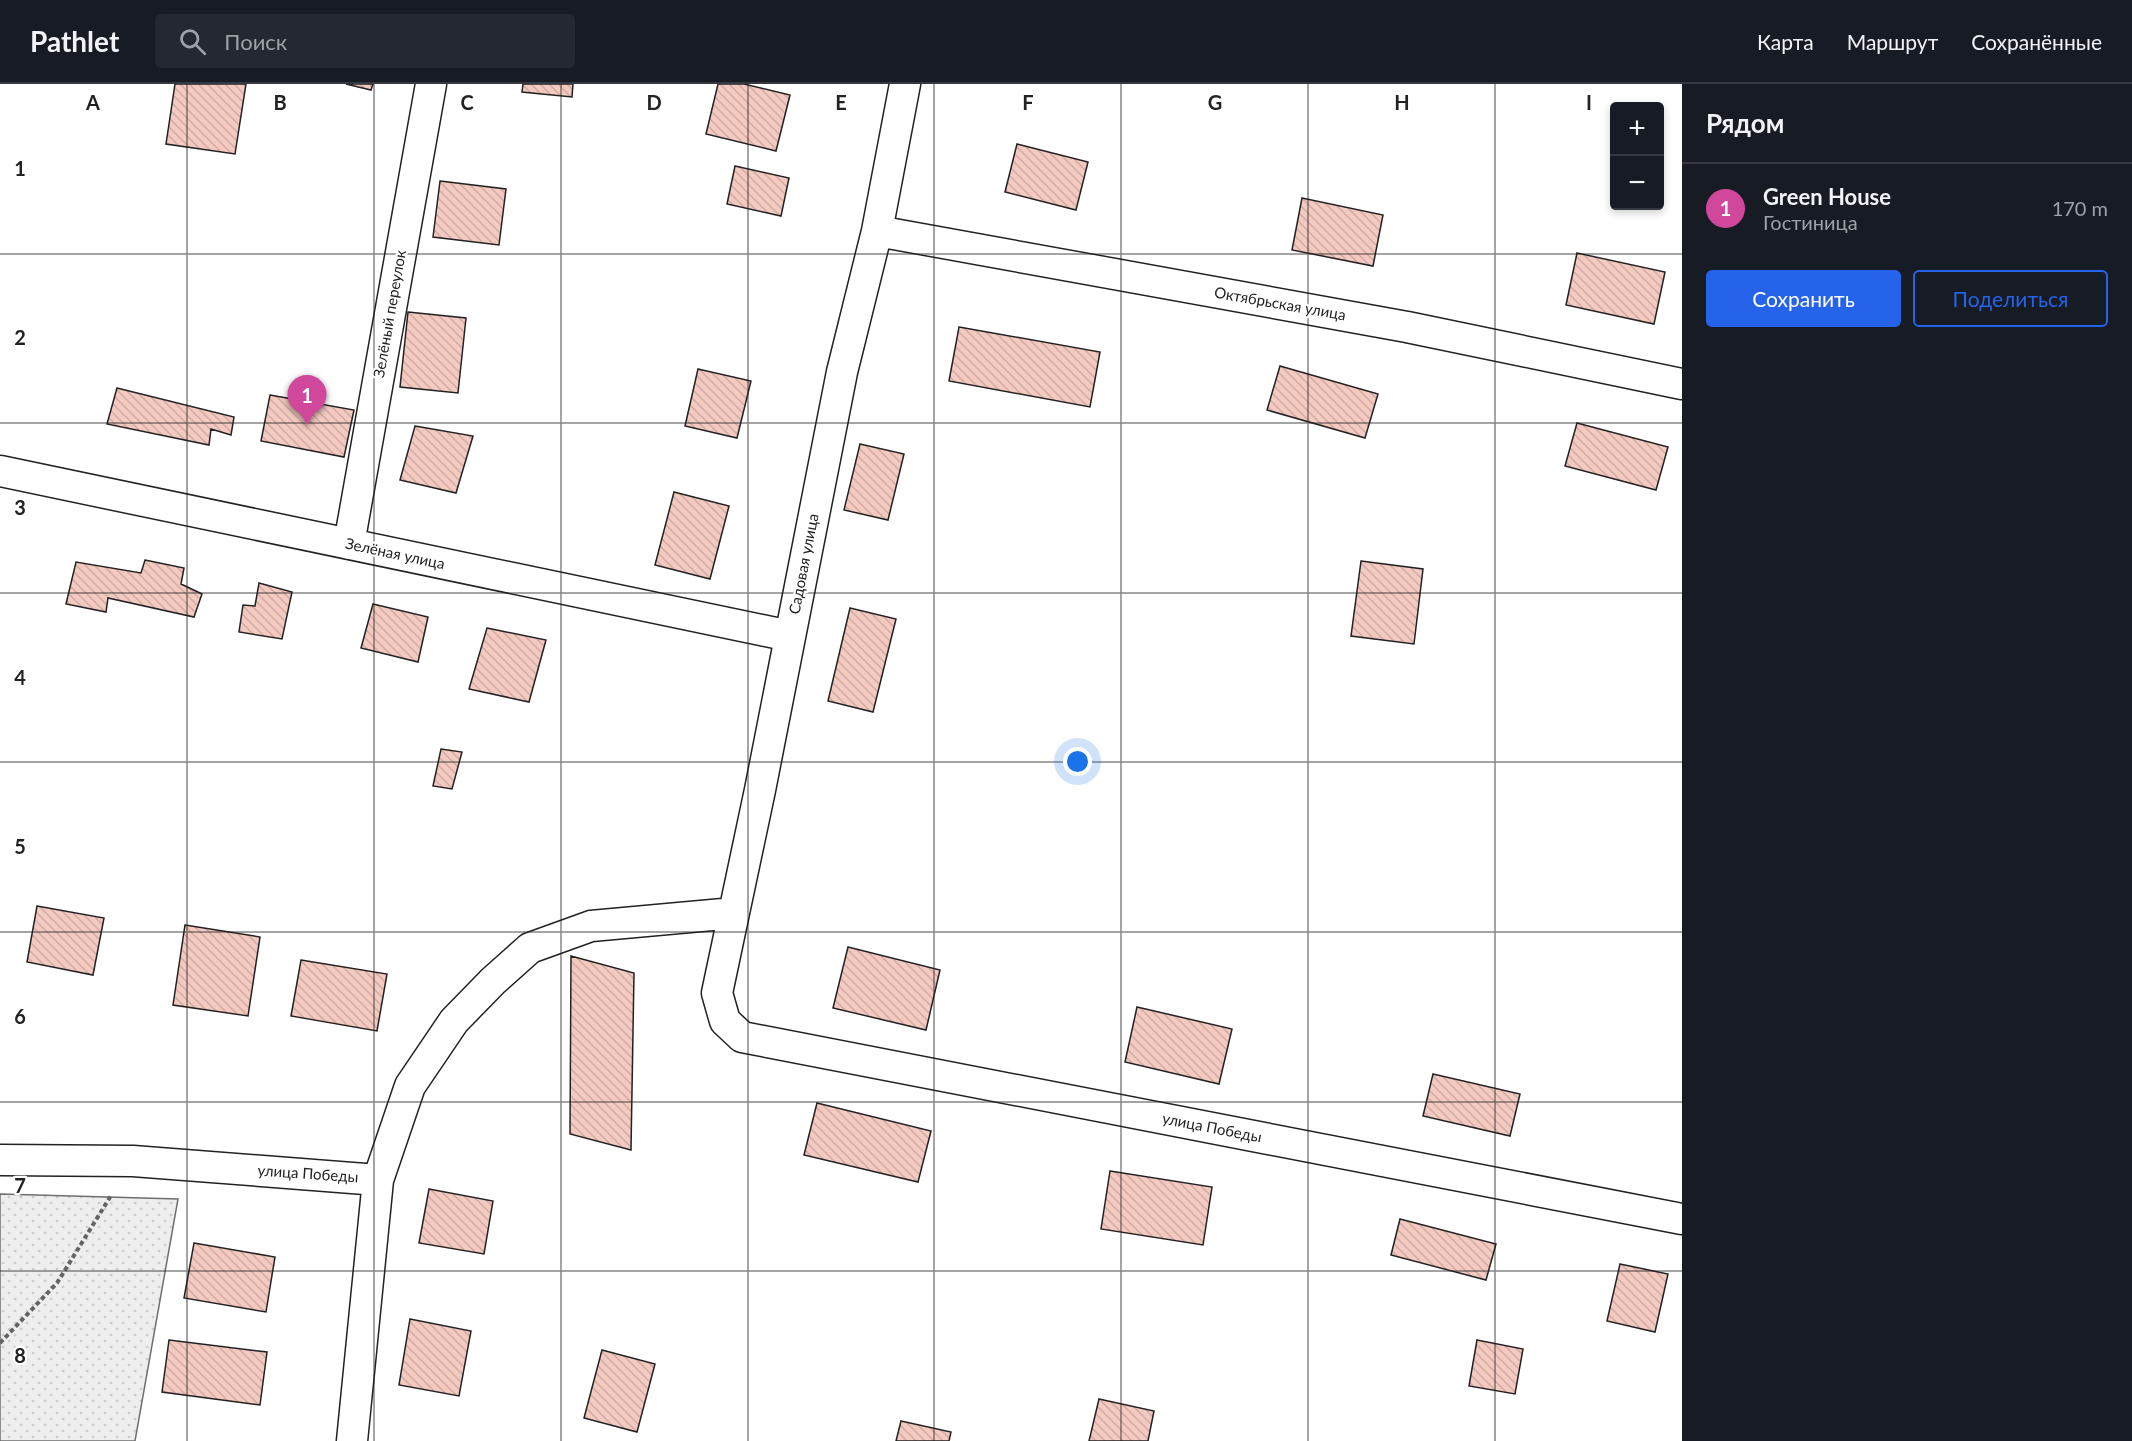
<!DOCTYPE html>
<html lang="ru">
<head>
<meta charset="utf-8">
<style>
	:root { --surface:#171b24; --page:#242831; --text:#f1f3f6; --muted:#9ea1a6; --line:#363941; --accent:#2563eb }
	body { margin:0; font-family:Lato,sans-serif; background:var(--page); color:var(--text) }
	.controls { position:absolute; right:18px; top:18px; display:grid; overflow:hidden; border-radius:6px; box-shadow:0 3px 9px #0003 }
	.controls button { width:54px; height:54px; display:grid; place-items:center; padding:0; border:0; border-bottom:2px solid var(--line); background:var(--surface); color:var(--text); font:30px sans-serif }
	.you { position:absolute; left:1078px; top:678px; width:21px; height:21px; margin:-15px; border:4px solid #fff; border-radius:50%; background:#1a73e8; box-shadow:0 0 0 9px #1a73e833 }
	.badge { display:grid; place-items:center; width:39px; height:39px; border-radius:50%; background:var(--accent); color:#fff; font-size:20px; font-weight:700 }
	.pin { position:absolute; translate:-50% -50px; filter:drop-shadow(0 2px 3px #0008) }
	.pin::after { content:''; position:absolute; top:32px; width:21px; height:18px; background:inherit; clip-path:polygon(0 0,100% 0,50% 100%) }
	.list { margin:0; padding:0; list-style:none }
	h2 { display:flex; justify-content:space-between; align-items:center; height:78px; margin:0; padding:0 24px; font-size:26px }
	h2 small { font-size:20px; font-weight:400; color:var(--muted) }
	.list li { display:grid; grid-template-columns:39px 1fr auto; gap:18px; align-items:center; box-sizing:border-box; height:90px; padding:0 24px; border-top:2px solid var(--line) }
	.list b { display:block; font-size:22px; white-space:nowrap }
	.list p { margin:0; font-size:20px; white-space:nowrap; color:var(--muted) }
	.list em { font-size:20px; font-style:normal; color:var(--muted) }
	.actions { display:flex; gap:12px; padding:18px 24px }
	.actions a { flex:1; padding:14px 0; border:2px solid var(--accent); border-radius:6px; text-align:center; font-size:21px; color:var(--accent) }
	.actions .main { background:var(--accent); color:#fff }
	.icon { flex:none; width:33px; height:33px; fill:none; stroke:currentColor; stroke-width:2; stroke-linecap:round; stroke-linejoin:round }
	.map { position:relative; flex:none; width:1682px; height:1357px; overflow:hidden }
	header { display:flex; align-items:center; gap:36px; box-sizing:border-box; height:84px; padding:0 30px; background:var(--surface); border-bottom:2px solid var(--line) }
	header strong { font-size:28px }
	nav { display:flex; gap:33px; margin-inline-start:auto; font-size:21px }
	.search { width:420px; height:54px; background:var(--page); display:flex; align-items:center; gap:15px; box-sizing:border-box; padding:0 21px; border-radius:6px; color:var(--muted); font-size:22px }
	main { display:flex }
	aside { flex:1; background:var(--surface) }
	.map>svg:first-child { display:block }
	.garden { fill:url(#garden-dots); stroke:#6f6f6f; stroke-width:1.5 }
	.building { fill:url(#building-back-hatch); stroke:#222; stroke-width:1.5 }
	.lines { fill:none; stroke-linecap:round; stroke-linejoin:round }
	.street-casing { stroke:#222; stroke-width:33 }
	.path { stroke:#646464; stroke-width:4; stroke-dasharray:4.5 3; stroke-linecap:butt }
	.street { stroke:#fff; stroke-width:30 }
	.grid { fill:none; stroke:#222; stroke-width:1.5; stroke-opacity:0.55 }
	.labels { text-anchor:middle; stroke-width:4.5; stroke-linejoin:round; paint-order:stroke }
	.street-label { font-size:15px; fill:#222; stroke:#fff }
	.grid-label { font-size:20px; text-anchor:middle; font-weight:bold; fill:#222; stroke:#fff; stroke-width:4.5; stroke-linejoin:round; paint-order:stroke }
</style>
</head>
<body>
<header>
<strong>Pathlet</strong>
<div class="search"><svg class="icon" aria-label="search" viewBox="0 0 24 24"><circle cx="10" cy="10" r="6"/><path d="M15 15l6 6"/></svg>Поиск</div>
<nav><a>Карта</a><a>Маршрут</a><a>Сохранённые</a></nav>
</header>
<main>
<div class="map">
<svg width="1682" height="1357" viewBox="0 0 1682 1357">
	<defs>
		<pattern id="garden-dots" width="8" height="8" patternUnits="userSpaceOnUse" patternTransform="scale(1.5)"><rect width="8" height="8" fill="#eee"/><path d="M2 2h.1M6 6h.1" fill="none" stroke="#ccc" stroke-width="1.8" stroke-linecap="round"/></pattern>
		<pattern id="building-back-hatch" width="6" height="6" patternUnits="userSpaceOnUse" patternTransform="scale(1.5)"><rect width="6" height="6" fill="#f3c9c0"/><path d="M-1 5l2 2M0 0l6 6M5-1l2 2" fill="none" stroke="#d0aca5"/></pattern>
	</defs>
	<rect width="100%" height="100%" fill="#fff"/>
	<!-- garden -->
	<path class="garden" d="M0,1110L178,1115L135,1357H0Z"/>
	<!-- building -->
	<path class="building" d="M175,0H246L235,70L166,60Z
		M346,0H373L371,6Z
		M523,0H573L572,13L522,8Z
		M718,0H744L790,11L776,67L706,50Z
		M1017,60L1088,78L1076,126L1005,108Z
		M735,82L789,94L781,132L727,120Z
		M440,97L506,105L499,161L433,153Z
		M1302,114L1383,131L1373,182L1292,166Z
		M1577,169L1665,188L1654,240L1566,221Z
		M408,228L466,234L458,309L400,303Z
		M959,243L1100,268L1090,323L949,297Z
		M1280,282L1378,310L1365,354L1267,326Z
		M698,285L751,297L737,354L685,342Z
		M117,304L234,333L231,351L211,345L209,361L107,340Z
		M270,311L354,326L344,373L261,357Z
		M1577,339L1668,363L1656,406L1565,382Z
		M415,342L473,352L456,409L400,396Z
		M860,360L904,370L888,436L844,426Z
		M674,408L729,422L710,495L655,481Z
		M145,476L184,484L181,500L202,510L194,533L108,514L106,528L66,520L76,478L141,489Z
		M1361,477L1423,485L1414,560L1351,552Z
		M259,499L292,508L282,555L239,548L243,521L255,522Z
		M373,520L428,533L418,578L361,564Z
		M850,524L896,535L873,628L828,617Z
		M487,544L546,556L529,618L469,605Z
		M441,665L462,668L452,705L433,702Z
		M37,822L104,834L93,891L27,878Z
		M185,841L260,853L248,932L173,921Z
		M848,863L940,886L926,946L833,924Z
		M571,872L634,889L631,1066L570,1050Z
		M301,876L387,890L377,947L291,932Z
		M1137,923L1232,945L1219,1000L1125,978Z
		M1433,990L1520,1010L1510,1052L1423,1032Z
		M817,1019L931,1047L918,1098L804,1071Z
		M1110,1087L1212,1103L1203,1161L1101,1145Z
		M429,1105L493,1117L484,1170L419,1159Z
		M1400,1135L1496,1160L1486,1196L1391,1171Z
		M194,1159L275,1173L266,1228L184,1214Z
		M1620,1180L1668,1190L1655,1248L1607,1237Z
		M410,1235L471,1247L459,1312L399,1301Z
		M169,1256L267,1268L260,1321L162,1308Z
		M1477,1256L1523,1265L1515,1310L1469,1302Z
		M602,1266L655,1280L637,1348L584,1334Z
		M1099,1315L1154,1327L1148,1357H1089Z
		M901,1337L951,1348L949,1357H896Z"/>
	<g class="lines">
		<!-- street casing -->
		<g class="street-casing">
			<path id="street" d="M905,0L877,147L842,288L760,706L717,909L725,937L742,953L1682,1135
				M877,147L1407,243L1682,300
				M0,387L790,552
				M349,460L431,0
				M0,1076L133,1077L378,1096L410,1002L454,937L493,897L530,864L591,842L734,829
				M352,1357L378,1096"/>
		</g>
		<!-- path -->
		<path class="path" d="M0,1259L57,1199L112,1110"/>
		<!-- street -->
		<use href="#street" class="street"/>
	</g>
	<!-- grid -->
	<path class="grid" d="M187,0V1357M374,0V1357M561,0V1357M748,0V1357M934,0V1357M1121,0V1357M1308,0V1357M1495,0V1357M0,170H1682M0,339H1682M0,509H1682M0,678H1682M0,848H1682M0,1018H1682M0,1187H1682"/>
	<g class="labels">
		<!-- street labels -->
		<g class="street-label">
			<text transform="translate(1280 220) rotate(10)" y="5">Октябрьская улица</text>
			<text transform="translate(390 230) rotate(-80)" y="5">Зелёный переулок</text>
			<text transform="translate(395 470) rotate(12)" y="5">Зелёная улица</text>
			<text transform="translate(804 480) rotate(-79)" y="5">Садовая улица</text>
			<text transform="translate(1212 1044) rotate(11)" y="5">улица Победы</text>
			<text transform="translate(308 1090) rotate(4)" y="5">улица Победы</text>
		</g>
	</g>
	<g class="grid-label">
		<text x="93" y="26">A</text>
		<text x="280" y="26">B</text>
		<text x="467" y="26">C</text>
		<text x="654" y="26">D</text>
		<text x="841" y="26">E</text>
		<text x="1028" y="26">F</text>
		<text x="1215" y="26">G</text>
		<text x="1402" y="26">H</text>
		<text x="1589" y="26">I</text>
		<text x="20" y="92">1</text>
		<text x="20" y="261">2</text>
		<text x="20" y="431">3</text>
		<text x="20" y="601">4</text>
		<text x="20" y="770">5</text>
		<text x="20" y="940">6</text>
		<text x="20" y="1109">7</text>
		<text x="20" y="1279">8</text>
	</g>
</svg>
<div class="controls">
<button>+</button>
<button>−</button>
</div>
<div class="you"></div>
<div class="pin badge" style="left:307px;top:341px;background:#d1479c">1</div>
</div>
<aside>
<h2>Рядом<small></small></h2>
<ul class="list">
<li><span class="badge" style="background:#d1479c">1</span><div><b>Green House</b><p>Гостиница</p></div><em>170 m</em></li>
</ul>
<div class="actions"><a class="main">Сохранить</a><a>Поделиться</a></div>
</aside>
</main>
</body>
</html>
